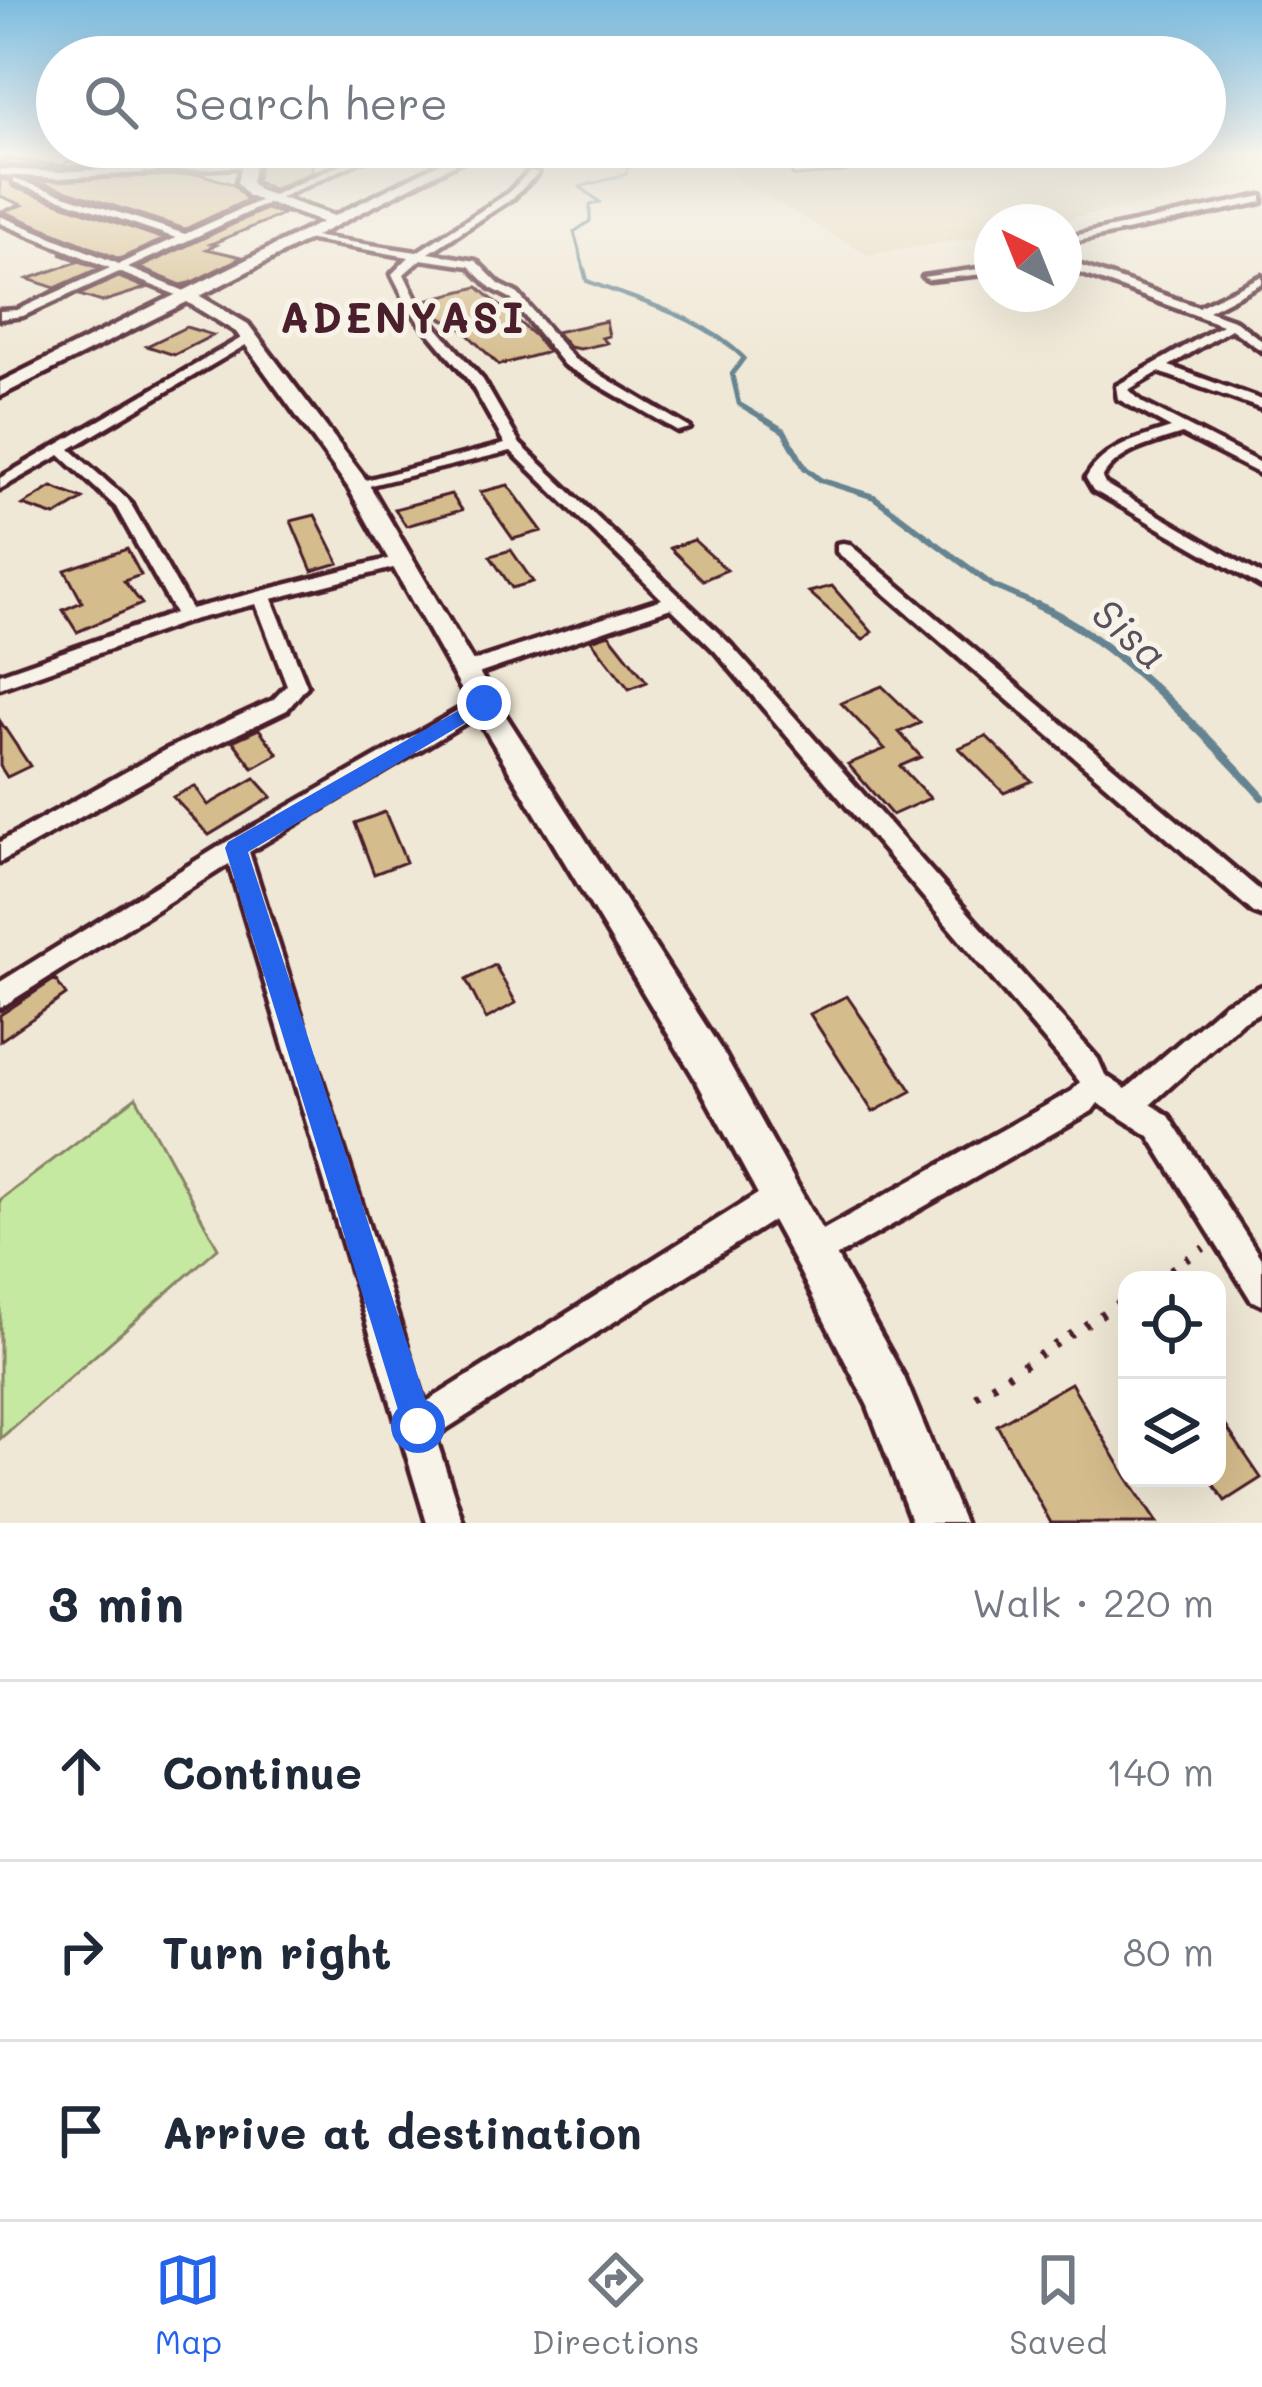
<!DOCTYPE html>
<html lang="en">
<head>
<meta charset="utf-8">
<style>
	:root { --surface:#fff; --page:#f6f6f7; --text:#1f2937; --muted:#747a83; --line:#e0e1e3; --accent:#2563eb }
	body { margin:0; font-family:Mali,sans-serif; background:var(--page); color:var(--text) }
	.controls { position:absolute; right:36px; bottom:36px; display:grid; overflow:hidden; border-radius:24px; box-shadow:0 12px 48px #0002 }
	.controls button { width:108px; height:108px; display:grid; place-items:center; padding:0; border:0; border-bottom:3px solid var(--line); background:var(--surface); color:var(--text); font:60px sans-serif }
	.compass { position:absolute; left:974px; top:204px; width:108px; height:108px; border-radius:50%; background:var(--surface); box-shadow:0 12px 48px #0002; rotate:317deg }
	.stop { position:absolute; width:36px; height:36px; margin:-27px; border:9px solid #2563eb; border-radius:50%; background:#fff }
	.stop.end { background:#2563eb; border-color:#fff; box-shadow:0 3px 12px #0008 }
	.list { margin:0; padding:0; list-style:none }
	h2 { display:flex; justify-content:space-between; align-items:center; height:156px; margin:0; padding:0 48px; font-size:51px }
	h2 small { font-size:39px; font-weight:400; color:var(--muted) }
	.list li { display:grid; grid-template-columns:78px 1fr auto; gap:36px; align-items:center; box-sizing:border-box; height:180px; padding:0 48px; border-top:3px solid var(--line) }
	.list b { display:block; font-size:45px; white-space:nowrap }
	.list em { font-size:39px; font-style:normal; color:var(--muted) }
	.icon { flex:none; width:66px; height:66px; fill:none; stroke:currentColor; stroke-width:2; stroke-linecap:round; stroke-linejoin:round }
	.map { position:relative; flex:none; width:1262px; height:1523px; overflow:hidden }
	.search { position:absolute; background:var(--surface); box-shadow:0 12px 48px #0002; left:36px; right:36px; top:36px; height:132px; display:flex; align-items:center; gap:30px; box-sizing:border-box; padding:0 42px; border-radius:66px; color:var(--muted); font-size:45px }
	.sheet { height:696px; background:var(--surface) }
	nav { display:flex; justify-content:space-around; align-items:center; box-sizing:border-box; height:168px; border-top:3px solid var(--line); background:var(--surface); font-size:33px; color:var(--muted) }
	nav a { display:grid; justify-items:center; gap:6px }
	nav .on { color:var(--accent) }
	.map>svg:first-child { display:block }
	.built { fill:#e8dbc0 }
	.green { fill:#c6e9a2; stroke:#888466; stroke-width:3 }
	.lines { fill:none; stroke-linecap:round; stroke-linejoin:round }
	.stream-far3 { stroke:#658390; stroke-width:3 }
	.stream-far2 { stroke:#658390; stroke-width:4.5 }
	.stream-far1 { stroke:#658390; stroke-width:6 }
	.stream { stroke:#658390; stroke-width:8 }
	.building { fill:#d5bc8c; stroke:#4a1f2b; stroke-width:3 }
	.lane-casing { stroke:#4a1f2b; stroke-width:9 }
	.street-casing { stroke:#4a1f2b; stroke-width:9 }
	.secondary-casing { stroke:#4a1f2b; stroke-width:9 }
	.path { stroke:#4a1f2b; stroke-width:8; stroke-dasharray:4.5 14; stroke-linecap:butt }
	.lane { stroke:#f7f3e8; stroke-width:4.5 }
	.street { fill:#f7f3e8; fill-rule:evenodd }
	.secondary { fill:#f7f3e8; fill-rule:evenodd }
	.route { fill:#2563eb }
	.labels { text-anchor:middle; stroke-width:10; stroke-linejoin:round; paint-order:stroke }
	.far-district-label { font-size:42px; font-weight:bold; letter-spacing:3px; fill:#4a1f2b; stroke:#f7f3e8 }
	.water-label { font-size:42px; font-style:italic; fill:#58515d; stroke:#f7f3e8 }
</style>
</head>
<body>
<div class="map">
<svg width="1262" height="1523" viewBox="0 0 1262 1523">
	<rect width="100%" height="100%" fill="#f0e8d6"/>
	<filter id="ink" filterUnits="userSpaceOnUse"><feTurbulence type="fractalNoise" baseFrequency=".00833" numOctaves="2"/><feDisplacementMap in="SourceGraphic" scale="24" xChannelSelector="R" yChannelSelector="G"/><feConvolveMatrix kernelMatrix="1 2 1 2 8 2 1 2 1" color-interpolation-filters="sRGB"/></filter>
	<g filter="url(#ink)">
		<!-- built -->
		<path class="built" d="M723,154H1262V180L1051,222H992V235L868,255L738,180Z"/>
		<!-- green -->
		<path class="green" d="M136,1097L218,1248L0,1439V1200Z"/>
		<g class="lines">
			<!-- stream-far3 -->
			<path class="stream-far3" d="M585,272L574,232L590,221V205L600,202L580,187L626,174L630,162L626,154"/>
			<!-- stream-far2 -->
			<path class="stream-far2" d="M584,269L587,281C642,303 700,315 744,358L732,374L739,404L766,420"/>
			<!-- stream-far1 -->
			<path class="stream-far1" d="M761,417L784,431L805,468L820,480L874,497L993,586L1044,608"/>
			<!-- stream -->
			<path class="stream" d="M1037,605C1108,634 1210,738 1262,797"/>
		</g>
		<!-- building -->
		<path class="building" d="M109,154L178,156L176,161L59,167L0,165L10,159L63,166L68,161H102Z
			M314,155L311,173L272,190L256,181L261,159Z
			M200,174L233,184L247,200L185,229L36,181Z
			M0,180H10L13,187L164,239L119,259L2,211L22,205L0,196Z
			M266,209L284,214L211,244L216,245L207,249L242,257L190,283L181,285L139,268Z
			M60,254L99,268L55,288L28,279L80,261Z
			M119,277L146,288L102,302L79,295Z
			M478,287L535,336L548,352L499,365L462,329L430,312L422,301Z
			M606,321L609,336L602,338L607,343L580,349L569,347L556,332Z
			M186,327L213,335L174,355L147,346Z
			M508,485L542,531L513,539L480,492Z
			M52,487L83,499L55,516L23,505Z
			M451,494L462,510L406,526L395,509Z
			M315,515L339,563L312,571L291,521Z
			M694,540L727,570L703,580L670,548Z
			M127,549L141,575L124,581L142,604L77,632L63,610L82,602L65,570Z
			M511,550L533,582L512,588L490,556Z
			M832,586L872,632L863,640L809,592Z
			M609,634L647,682L629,689L591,640Z
			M882,686L920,723L899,732L921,757L900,766L930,798L892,815L848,764L885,749L841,703Z
			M0,721L30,766L7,777L0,766Z
			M259,729L278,754L253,768L233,741Z
			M986,736L1032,781L1004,793L959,748Z
			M255,778L272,797L209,835L173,797L195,786L208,805Z
			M385,812L406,862L374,874L355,823Z
			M495,965L516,1003L486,1019L466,980Z
			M55,979L66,995L0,1041V1015Z
			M847,996L912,1091L873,1112L810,1014Z
			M1071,1383L1127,1478L1157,1523H1051L997,1425Z
			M1217,1413L1261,1478L1225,1501L1209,1478H1217Z"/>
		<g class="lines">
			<!-- lane casing -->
			<g class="lane-casing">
				<path id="lane" d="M795,173L841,169L905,154"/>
			</g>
			<!-- street casing -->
			<g class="street-casing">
				<path id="street" d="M0,154H10L0,158Z
					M364,154H375L128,268L192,294V298H184L119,272L23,316L0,319V311L17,310L110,268L0,223V216L119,264L176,238L14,183V179L185,234Z
					M247,161L250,166L59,178L0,175V169L59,172Z
					M530,171L538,173L513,198L429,253L476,261L499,284L518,294L574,359L690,428L678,431L564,365L510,298L491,288L469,266L421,259L404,274L421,309L483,380L520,444L729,643L1098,1059L1105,1075L1126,1089L1225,1003L1262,986V1011L1243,1021L1151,1104L1169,1116L1262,1260V1305L1251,1300L1149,1136L1098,1103L1092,1111L825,1263L814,1267L803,1263L799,1252L803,1241L1072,1091L1080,1082L715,651L671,608L472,676H458L455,671L458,666L662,599L511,451L354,489V483L505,444L470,382L410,310L392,274L409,257L300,238L305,235L417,252L507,194Z
					M1262,196V202L1064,244V238Z
					M1064,260L1198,307L1262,276V283L1208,311L1236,321L1262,341V351L1231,329L1169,366L1262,400V409L1159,372L1128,390L1143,403L1262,464V475L1182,434C1153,444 1118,450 1102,478L1105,484L1262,575V587L1093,490L1086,478C1104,446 1138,439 1171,428L1118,399L1116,386L1222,325L1064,267Z
					M992,267V273L929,280L923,277Z
					M250,333L256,337L254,340L70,449L129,501L191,609L399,556L407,561L405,565L272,599L307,686L287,710L179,762L0,862V842L165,750L273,700L287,685L256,604L192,620L0,688V674L175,613L116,507L60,455L0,489V478Z
					M843,543L849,544L1262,892V916L1254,913L837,552V544Z
					M483,696L490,698L493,703L490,708L249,852L425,1403L772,1185L783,1181L794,1185L798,1196L794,1207L435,1436L463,1523H427L229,864L0,1008V982L228,841Z"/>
			</g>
			<!-- secondary casing -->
			<g class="secondary-casing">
				<path id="secondary" d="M245,154H257L251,182L258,190L334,216L459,154H474L200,296L248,324L367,481L493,696L724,1054L904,1377L964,1523H912L868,1406L798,1268L696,1080L473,710L348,487L236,332L187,302L0,396V382L322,222L248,196L237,182Z"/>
			</g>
			<!-- path -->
			<path class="path" d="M1155,1280L1204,1248
				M976,1396L1127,1298"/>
			<!-- lane -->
			<use href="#lane" class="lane"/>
			<!-- street -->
			<use href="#street" class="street"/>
			<!-- secondary -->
			<use href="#secondary" class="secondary"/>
		</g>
	</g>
	<!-- sky -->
	<linearGradient id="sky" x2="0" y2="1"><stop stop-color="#7bbbe0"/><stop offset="0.42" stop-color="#f8f5ed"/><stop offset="1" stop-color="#f8f5ed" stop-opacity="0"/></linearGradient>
	<rect width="1262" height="367" fill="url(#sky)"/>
	<!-- route -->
	<path class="route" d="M484,696L490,698V708L248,852L434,1426L430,1438L418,1442L407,1438L403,1426L225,848L228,842Z"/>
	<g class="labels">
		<!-- far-district labels -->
		<g class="far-district-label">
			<text x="403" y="333">ADENYASI</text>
		</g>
		<!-- water labels -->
		<g class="water-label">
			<text transform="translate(1130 634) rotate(41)" y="15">Sisa</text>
		</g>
	</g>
</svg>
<div class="controls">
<button><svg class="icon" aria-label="locate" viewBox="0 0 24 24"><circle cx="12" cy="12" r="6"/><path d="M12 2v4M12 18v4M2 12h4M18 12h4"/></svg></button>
<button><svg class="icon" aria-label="layers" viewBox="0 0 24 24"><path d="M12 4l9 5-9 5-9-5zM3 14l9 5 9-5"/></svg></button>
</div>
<svg class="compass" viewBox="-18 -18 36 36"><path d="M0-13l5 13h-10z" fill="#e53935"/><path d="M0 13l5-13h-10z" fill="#747a83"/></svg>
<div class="stop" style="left:418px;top:1426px"></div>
<div class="stop end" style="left:484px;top:703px"></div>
<div class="search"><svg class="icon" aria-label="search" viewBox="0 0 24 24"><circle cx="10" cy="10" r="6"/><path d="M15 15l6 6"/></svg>Search here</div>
</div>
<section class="sheet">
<h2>3 min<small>Walk · 220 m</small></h2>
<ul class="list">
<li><svg class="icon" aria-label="ahead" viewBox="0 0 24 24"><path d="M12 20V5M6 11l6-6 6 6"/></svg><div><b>Continue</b></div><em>140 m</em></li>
<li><svg class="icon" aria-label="right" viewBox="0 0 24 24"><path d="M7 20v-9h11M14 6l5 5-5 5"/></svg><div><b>Turn right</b></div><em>80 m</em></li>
<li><svg class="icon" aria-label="arrive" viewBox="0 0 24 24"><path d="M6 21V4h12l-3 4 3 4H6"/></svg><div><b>Arrive at destination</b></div></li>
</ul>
</section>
<nav>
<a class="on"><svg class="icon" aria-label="map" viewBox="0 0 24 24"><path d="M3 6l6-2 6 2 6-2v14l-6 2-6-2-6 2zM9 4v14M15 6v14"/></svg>Map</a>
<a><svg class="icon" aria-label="directions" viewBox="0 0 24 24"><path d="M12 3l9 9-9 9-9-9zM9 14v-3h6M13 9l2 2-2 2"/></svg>Directions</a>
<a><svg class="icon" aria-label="saved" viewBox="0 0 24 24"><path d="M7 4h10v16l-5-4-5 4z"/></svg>Saved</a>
</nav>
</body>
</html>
